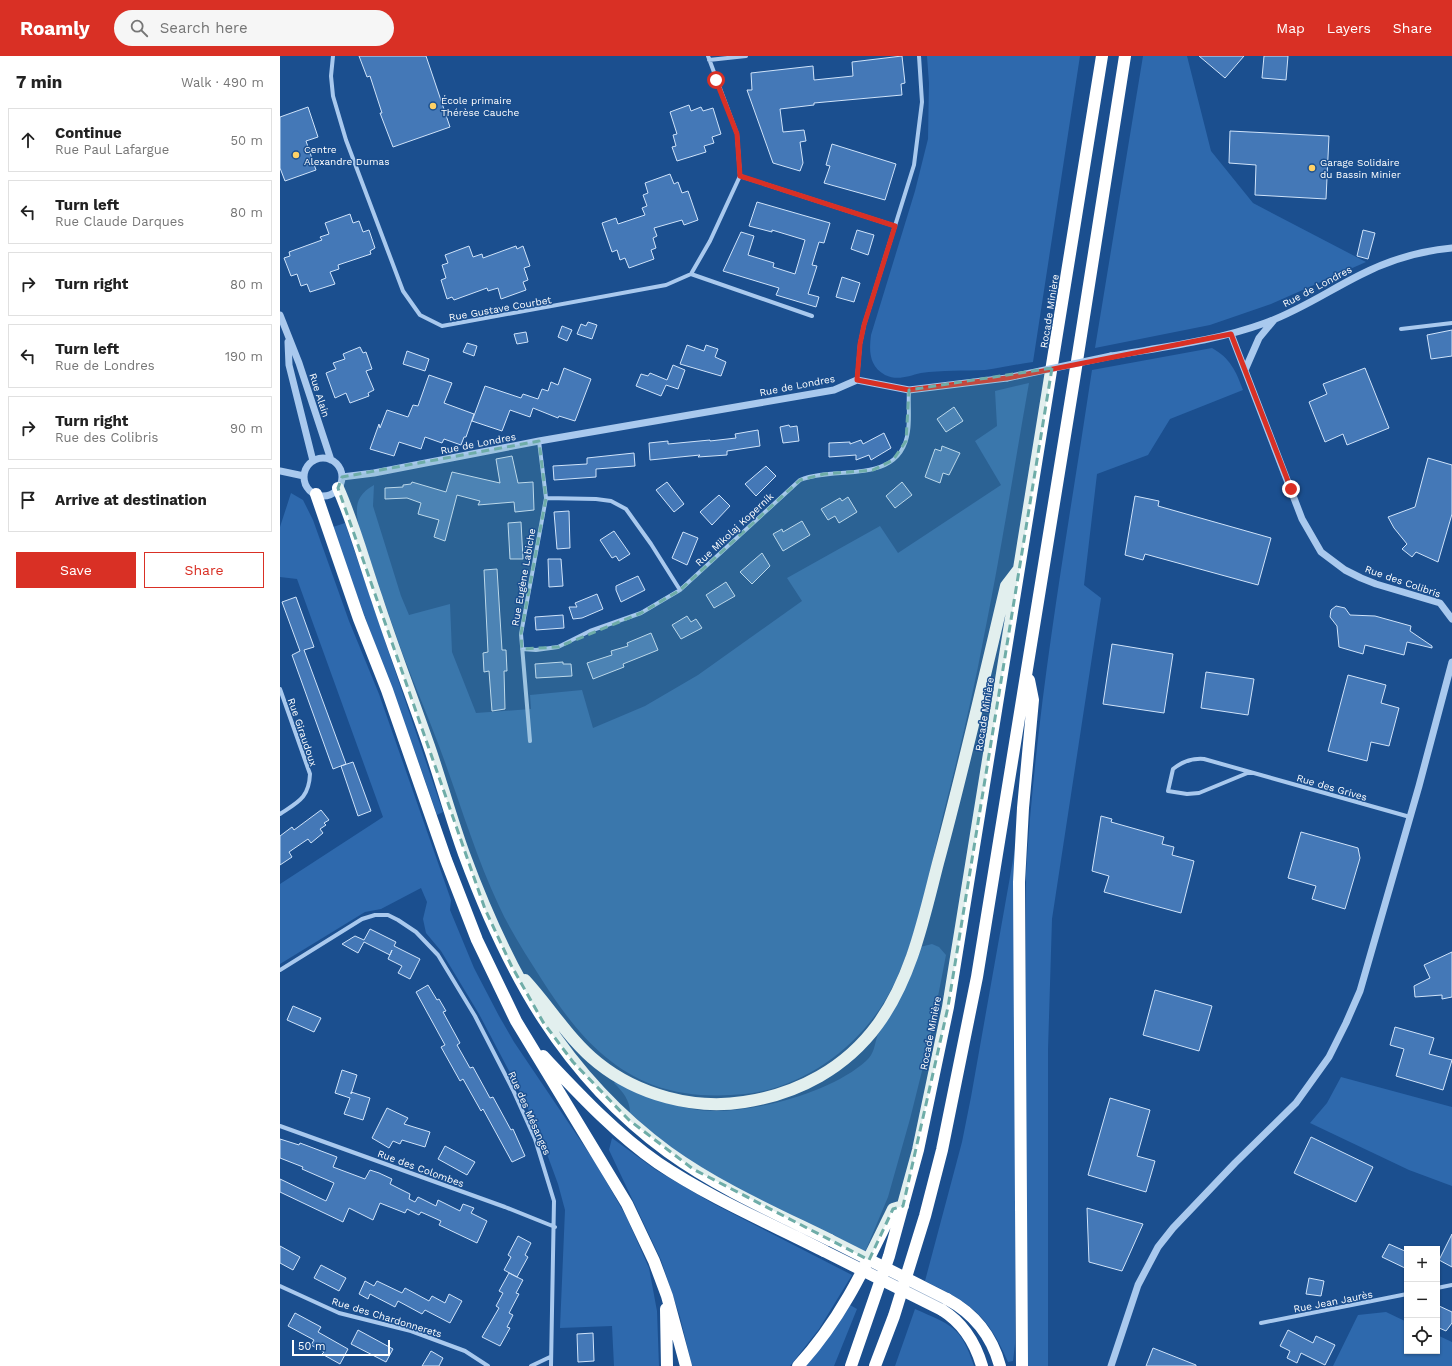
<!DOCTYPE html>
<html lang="en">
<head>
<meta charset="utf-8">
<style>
	:root { --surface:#fff; --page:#f6f6f6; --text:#222; --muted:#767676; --line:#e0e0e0; --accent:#d93025 }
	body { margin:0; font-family:"Work Sans",sans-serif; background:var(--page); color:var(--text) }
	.controls { position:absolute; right:12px; bottom:12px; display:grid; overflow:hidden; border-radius:0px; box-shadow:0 1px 3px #0004 }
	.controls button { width:36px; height:36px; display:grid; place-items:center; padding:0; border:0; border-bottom:1px solid var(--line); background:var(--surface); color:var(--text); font:20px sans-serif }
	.scale { position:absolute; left:12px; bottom:10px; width:98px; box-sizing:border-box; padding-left:4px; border:2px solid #fff; border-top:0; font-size:11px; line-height:14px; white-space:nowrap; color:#fff; -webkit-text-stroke:3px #1b4f8f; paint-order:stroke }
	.stop { position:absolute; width:12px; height:12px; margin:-9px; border:3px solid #d93025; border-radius:50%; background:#fff }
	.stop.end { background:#d93025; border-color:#fff; box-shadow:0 1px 4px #0008 }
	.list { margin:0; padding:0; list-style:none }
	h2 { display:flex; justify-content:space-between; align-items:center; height:52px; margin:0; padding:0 16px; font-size:17px }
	h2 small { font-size:13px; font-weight:400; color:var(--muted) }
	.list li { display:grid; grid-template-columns:26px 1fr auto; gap:12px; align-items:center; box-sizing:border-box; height:64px; margin:0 8px 8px; padding:0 8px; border:1px solid var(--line); border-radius:0px }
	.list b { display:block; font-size:15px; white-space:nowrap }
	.list p { margin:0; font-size:13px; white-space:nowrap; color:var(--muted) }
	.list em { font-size:13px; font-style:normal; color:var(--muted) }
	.actions { display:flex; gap:8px; padding:12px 16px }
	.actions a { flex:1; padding:9px 0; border:1px solid var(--accent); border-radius:0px; text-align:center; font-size:14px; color:var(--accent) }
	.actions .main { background:var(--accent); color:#fff }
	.icon { flex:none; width:22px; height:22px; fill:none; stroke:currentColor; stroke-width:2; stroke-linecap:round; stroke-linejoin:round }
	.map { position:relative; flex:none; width:1172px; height:1310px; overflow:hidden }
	header { display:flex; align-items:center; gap:24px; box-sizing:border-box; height:56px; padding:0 20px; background:var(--accent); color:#fff }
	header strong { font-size:19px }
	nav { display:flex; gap:22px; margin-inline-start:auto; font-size:14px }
	.search { width:280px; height:36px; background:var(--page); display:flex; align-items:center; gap:10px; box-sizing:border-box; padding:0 14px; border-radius:22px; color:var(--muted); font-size:15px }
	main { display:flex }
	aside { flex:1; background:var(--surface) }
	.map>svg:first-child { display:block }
	.green { fill:#2e69ad }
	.building { fill:#4478b7; stroke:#cfe3fa }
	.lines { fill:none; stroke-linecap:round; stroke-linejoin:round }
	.minor { stroke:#a9c9ee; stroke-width:4 }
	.tertiary { stroke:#a9c9ee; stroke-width:7 }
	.motorway { stroke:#fff; stroke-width:12 }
	.tertiary-bridge { stroke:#a9c9ee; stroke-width:7 }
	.motorway-bridge { stroke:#fff; stroke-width:12 }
	.route { stroke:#d93025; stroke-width:5 }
	.marked { fill:#6fada8; fill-opacity:0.2; stroke:#6fada8; stroke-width:3; stroke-dasharray:8 5; stroke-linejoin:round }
	.poi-dot { fill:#ffd166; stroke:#1b4f8f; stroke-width:1.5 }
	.labels { text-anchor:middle; stroke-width:3; stroke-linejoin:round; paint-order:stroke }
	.poi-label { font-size:10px; fill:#fff; stroke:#1b4f8f; text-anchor:start }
	.street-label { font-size:10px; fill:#fff; stroke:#1b4f8f }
</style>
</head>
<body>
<header>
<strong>Roamly</strong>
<div class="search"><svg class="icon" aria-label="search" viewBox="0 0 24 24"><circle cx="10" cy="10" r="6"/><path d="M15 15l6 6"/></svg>Search here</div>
<nav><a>Map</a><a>Layers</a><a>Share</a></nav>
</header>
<main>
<aside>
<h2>7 min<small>Walk · 490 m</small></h2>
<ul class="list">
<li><svg class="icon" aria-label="ahead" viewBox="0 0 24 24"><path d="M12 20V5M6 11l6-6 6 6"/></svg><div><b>Continue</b><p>Rue Paul Lafargue</p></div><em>50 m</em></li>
<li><svg class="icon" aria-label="left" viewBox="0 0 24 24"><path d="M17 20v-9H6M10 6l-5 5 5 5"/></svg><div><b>Turn left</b><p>Rue Claude Darques</p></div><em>80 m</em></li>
<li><svg class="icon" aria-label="right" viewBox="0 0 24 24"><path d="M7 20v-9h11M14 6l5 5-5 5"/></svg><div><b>Turn right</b></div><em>80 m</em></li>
<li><svg class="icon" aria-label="left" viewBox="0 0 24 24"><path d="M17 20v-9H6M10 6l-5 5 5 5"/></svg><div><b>Turn left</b><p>Rue de Londres</p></div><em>190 m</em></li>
<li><svg class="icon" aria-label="right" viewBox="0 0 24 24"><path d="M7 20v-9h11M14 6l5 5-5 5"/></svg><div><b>Turn right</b><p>Rue des Colibris</p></div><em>90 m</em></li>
<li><svg class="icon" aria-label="arrive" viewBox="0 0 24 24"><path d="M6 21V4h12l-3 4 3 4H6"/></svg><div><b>Arrive at destination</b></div></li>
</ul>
<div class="actions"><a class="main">Save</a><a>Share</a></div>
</aside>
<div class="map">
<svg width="1172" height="1310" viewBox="0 0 1172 1310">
	<rect width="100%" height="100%" fill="#1b4f8f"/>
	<!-- green -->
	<path class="green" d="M647,0H800L753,306C737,308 721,312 705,314C684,315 662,314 641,317C628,320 618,325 605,319C589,310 589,295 591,279L635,135L648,83L649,27Z
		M863,0H907L931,95L973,147L1086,206L991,248L930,269L815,292Z
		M932,292C950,302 956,315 963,334L890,363L868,399L817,418L804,529L821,542L772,863L768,994V1310H746V818C756,649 787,481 812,314Z
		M749,327C734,412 721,496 704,580C693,639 679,697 664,755C650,812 640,873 615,926C588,984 529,1031 465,1038C434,1041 403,1040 373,1029C323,1010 290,968 262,924C247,900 231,876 219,850C195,799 179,743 159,690C147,658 134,628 122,596C107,554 93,513 79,471C75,451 75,440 94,429L93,450L121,540L129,559L170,548L172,596L196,657L251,653L250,639L302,634L313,672L365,650L418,619L522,545L507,522L600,470L618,497L721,429L695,385L717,370L715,335Z
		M11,437L23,444L33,464L69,565L99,638L171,844L170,854L194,912L219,960L234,986L315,1106L346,1160L369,1212L377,1255L379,1310H334L332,1270L280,1272L285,1154L278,1128L260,1079L238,1032L199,958L161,895L146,877L143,863L147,846L141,832L101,853L85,856L0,908V828L103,761L17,523L0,521V471Z
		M65,467L163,756L157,759C124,662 86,568 53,471Z
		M736,787L735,1288L733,1305L728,1306C707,1257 691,1248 645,1225L682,1086L691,1041Z
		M652,888L659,891L666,899L649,987L630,1063L608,1141L585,1196C529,1169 469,1144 416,1110C393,1095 371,1076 350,1057C350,1044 343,1036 334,1027L336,1025C361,1036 385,1048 412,1053C460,1062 550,1038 586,1005C595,997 594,989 598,978C602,967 612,958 617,947C627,930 633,910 640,891Z
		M1061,1021L1172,1051V1130L1129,1114L1030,1067L1047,1047Z
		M332,1082L376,1114L432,1147L572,1219L539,1273L510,1310H412L400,1261L381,1204L329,1094Z
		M570,1249L577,1253L554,1310H524Z
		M635,1253C671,1269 681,1270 694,1310H615Z
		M1106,1256L1127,1266V1295H1157V1279L1172,1286V1310H1053L1078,1259Z"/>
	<!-- building -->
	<path class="building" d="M79,0H146L170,71L113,91L100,57H102L90,20L87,21Z
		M622,0L625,27L621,28L622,39L534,47V49L500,53L503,76L524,74L526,85L520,86L523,107L520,115L493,107L467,34H472L471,17L533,10L534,24L573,20L572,6Z
		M919,0H964L945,22Z
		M984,0H1008L1006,24L982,22Z
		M409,49L411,55L421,51L423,55L433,52L441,78L432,81L434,87L424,90L426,96L397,105L392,91L396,90L393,79L397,78L390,56Z
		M28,51L38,81L26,85L36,114L5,125L0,112V61Z
		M950,75L1049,80L1046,143L975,139L976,109L949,107Z
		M552,88L616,108L605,144L544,127L550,110L546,109Z
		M390,118L394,128L398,126L402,137L408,135L418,164L404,169L402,164L374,172L377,180L373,182L376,192L371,194L374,203L349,212L345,202L340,204L337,194L332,196L322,167L336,162L338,168L365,159L362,152L367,150L363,139L368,137L365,127Z
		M477,146L550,167L544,187L539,186L532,209L537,210L528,238L539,241L536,251L496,239L499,232L443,215L461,176L474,180L468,199L494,207L493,211L515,218L525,184L492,174V176L469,170Z
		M70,158L73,167L79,165L83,176L89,174L95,192L90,195L91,198L58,209L59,213L50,216L55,228L30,236L27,228L21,230L17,218L11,220L4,202L10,200L9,196L42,184L40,181L49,178L45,167Z
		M577,174L594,179L588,199L571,193Z
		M1083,174L1095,177L1088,203L1077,200Z
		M189,190L193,201L202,198L203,202L236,190L237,193L243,190L250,210L244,212L248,224L243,226L246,234L221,243L218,232L208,235L207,232L174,244L172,241L167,243L161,224L166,222L162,209L168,207L165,199Z
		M562,221L580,227L574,246L556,241Z
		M308,266L317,269L312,283L297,278L301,268L306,270Z
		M282,270L292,274L287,285L278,281Z
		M1172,274V300L1151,303L1147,279Z
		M246,276L248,286L237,288L234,278Z
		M187,287L197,290L194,300L183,296Z
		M407,289L424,295L426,289L438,293L435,301L446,306L441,320L400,308Z
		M80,291L83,297L86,296L92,313L86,315L94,334L88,337L89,340L70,347L66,337L55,342L46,317L56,313L53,307L65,303L63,298Z
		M127,295L149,303L145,315L123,308Z
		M393,309L405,314L398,333L386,329L381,340L356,330L361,318L368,320L370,317L387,324Z
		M284,312L311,323L295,365L279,360L278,362L253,352L250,361L230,354L222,375L192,365L205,330L241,342L243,338L258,343L262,333L268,335L271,326L278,329Z
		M1085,312L1109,372L1067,389L1063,378L1045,386L1029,346L1047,338L1043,328Z
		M149,319L172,327L164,347L194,358L186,381H184L181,389L164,383L162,387L145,381L141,393L119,386L114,400L90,393L99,368L100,372L107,354L128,361L133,349L138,350Z
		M674,351L683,365L666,376L657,363Z
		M509,369L510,371L517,370L519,385L503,387L500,371Z
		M478,374L480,390L447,395V399L418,401L420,399L370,404L369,387L388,385V388L430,384V385L456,382L455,378Z
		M604,377L611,392L591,404L589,399L576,404V399L549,401V387L570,386V388L581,384L583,388Z
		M662,390L680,397L669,419L663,417L660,427L645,421L655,393L661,395Z
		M354,397L355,410L316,413V421L274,424L273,410L307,408V402Z
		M232,400L238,427L253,426L254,454L235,456L234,446L198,449L200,445L177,439L165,485L154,481L159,464L138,458L141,447L127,442L105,443V432L123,431V429L131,428L132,426L166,436L172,416L220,427L216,403Z
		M1148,402L1172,409V458L1158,506L1136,496L1132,501L1122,493L1127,488L1114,472L1108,461L1135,451Z
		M486,410L496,420L476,440L465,428Z
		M387,426L404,448L394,456L376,434Z
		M622,426L632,439L615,452L606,440Z
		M439,439L450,450L432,469L420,456Z
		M855,440L879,445L878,450L991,482L978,529L865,498L863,504L845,499Z
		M568,441L577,456L559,467L555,460L548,464L541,453L560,442L562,445Z
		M289,455L290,492L277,493L274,456Z
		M522,465L530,479L503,495L493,478L502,473L503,476Z
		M241,466L243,503H230L228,467Z
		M334,475L350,498L339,505L336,500L332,502L320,484Z
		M403,476L418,482L407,509L392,502Z
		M482,497L490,510L472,528L460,516Z
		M268,503H281L283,530L269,531Z
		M217,513L222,594H226L227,615H224L225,653L212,655L209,615L204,616L203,597L208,596L204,514Z
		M358,520L365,534L341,546L336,534V530Z
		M446,526L455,540L434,552L426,539Z
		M317,538L323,553L302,562L293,563L289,551H297L295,547Z
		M16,541L34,591L24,594L66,708L53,713L12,599L20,595L2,546Z
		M1056,550L1065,552L1070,559L1095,560L1131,570L1130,575L1152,590V592L1127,586L1124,599L1085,589L1083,598L1059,591L1057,570L1050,561L1051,554Z
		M283,559L284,572L256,574L255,561Z
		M407,560L411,566L416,563L422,572L401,583L392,569Z
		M371,577L378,594L343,608L344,611L313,623L307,607L332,599L331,595L348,590L347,587Z
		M832,588L893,598L884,657L823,648Z
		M283,606V608H291L292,620L256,622L255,608Z
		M926,616L974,623L968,659L921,652Z
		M1068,619L1106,629L1101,647L1119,652L1109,690L1091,686L1087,705L1048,695Z
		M73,706L91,755L78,760L61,710Z
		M41,754L49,764L44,767L46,769L40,773L43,777L31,787L28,783L9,796L12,801L0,809V780L12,771L14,774Z
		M821,760L832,763L831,766L884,781L882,788L894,791L892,799L914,805L901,857L824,836L829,820L812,815Z
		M1021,776L1078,792L1080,802L1065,853L1032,843L1036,830L1008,822Z
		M90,873L116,886L114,890L140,903L130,923L118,917L122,910L108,903L112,894L110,899L84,886L78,897L62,888L75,880L84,884Z
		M1172,896V941L1162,943V939L1135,941L1134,930L1150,922L1144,909Z
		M148,929L157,944L159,943L166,955L163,956L180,987L177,989L190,1012L193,1011L210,1042L213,1041L231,1074L233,1073L245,1100L232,1106L203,1053L201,1055L183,1023L180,1025L161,991L165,989L136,936Z
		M875,934L932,950L919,995L863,979Z
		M13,950L41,962L34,976L7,964Z
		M1115,971L1154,982L1149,998L1172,1004L1163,1034L1116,1020L1124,993L1110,989Z
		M62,1014L77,1019L71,1038V1036L90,1042L83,1064L64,1058L70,1042L55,1037Z
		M830,1042L870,1054L857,1100L875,1105L866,1136L808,1119Z
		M107,1052L128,1062L124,1068L150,1076L145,1091L122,1084L120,1088L113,1085L109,1092L92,1082Z
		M1031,1081L1093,1111L1076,1146L1014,1117Z
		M0,1083L19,1089L20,1087L57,1101L53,1111L85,1123L90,1114L99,1117L112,1123L110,1128L130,1138L129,1143L135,1146L138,1141L156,1150L158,1144L180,1155L183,1148L194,1152L191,1157L207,1165L197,1187L159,1169L161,1165L141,1156L139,1159L127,1153L125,1157L100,1147L93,1164L69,1152L63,1166L0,1136V1123L46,1145L54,1127L22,1113L23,1111L0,1102Z
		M165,1090L195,1106L187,1119L158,1103Z
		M807,1152L863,1168L842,1215L809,1206Z
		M1172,1178V1211L1159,1204Z
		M238,1180L251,1187L245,1199L248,1201L237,1221L224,1214L231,1201L228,1199Z
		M1109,1188L1127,1196V1213L1102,1201Z
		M0,1190L20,1201L13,1214L0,1207Z
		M41,1209L66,1222L59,1235L34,1222Z
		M229,1217L243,1224L236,1237L239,1238L229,1257L233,1259L227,1271L230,1272L220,1290L202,1281L219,1252L216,1250L223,1237L219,1235Z
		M1029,1222L1044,1225L1041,1240L1026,1238Z
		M85,1225L94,1230L97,1225L122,1237L125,1232L149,1245L152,1240L165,1247L169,1238L182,1245L170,1267L145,1254L142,1258L118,1245L115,1251L90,1238L88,1243L79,1238Z
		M1157,1249L1172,1256V1267L1166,1275L1157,1271Z
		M15,1257L41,1271L38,1276L68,1293L60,1308L42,1298L44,1296L31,1289L34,1284L8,1270Z
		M78,1274L113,1293L106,1306L71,1288Z
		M1008,1274L1033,1287L1036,1280L1055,1289L1045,1309L1021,1297L1017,1307L1007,1302L1010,1295L1000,1290Z
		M313,1277L314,1305L298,1306L297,1278Z
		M873,1292L916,1309V1310H866Z
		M151,1295L163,1302L159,1310H142Z"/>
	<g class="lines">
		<!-- minor -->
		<path class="minor" d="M53,0L51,20L53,40L66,84L123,235L140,259L162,270L386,229L411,218
			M429,4L466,0
			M460,120L615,170
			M411,218L430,185L460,120L457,78L428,0
			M411,218L532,260
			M1121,273L1172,267
			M577,324L580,288L584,269L634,109L642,46L639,0
			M266,442L316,443L331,445L346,453L371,488L400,534
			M242,593L256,594L278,591L310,575L361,557L400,534L520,424C557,409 621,430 628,375C630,362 628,347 629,334
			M0,633L30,718C29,742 18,746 0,758
			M250,685L241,578L266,442L259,385
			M970,716L919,737L907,738L888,735L893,713C903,705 912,702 924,703L1130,761
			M0,914L82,863L95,859H108L118,864L136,876L158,899L195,960L233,1034L255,1083L274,1145L271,1310
			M0,1070L225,1151L275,1171
			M0,1230L59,1257L131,1275L185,1295L208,1310
			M1157,1232L1172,1229
			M981,1267L1127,1238
			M251,1310L270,1301"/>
		<!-- tertiary -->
		<path class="tertiary" d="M0,259L19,307L51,404
			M951,278L1022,463L1041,496L1065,514L1081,522L1096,528L1160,547L1172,563
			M8,286L9,309L33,405
			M831,300C883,291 936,285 985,267C1019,255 1048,235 1080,219C1109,204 1140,195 1172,192
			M965,314L979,282L994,264
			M24 421a19 19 0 1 1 38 0a19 19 0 1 1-38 0Z
			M0,415L24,420
			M62,421L94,417L259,385L554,334L577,324L629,334L727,322
			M831,1310L858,1229L878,1191L893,1172L955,1107L1016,1047L1049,1001L1066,967L1080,935L1139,730L1172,606"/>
		<!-- motorway -->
		<path class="motorway" d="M58,432C74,468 84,506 97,543C113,592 132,641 149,690C161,725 171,762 184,798C228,917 283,1019 388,1096C438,1132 495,1157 550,1184
			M36,438L79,563L107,634L166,804L197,884L236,965L347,1148L374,1205L387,1240L406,1310
			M245,924C270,951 289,984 318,1007C358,1039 414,1054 464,1046C518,1038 566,1012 598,968C632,921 644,861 658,807C683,715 704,623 726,530L739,513
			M263,1000C299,1038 335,1077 378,1107C430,1142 489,1167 544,1195
			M667,1243C695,1258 712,1280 720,1310
			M386,1253L387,1310
			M662,1254C683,1267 695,1286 702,1310
			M518,1310C561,1264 586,1209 613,1153L623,1150
			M571,1310L609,1200L638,1094L668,951L822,0
			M595,1310L614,1260L645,1160L662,1094L697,921L794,324L845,0
			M742,1310L739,826L743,752L753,644L749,624"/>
		<!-- tertiary-bridge -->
		<path class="tertiary-bridge" d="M727,322L831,300"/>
		<!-- motorway-bridge -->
		<path class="motorway-bridge" d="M550,1184L667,1243
			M544,1195L662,1254"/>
	</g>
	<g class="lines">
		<!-- route -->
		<path class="route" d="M436,24L457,78L460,120L615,170L584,269L580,288L577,324L629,334L727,322L951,278L1011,433"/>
	</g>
	<!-- marked area -->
	<path class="marked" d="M772,312L668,951L623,1150L613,1153L589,1204L413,1113L349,1064L293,1006L263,966L231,909L205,853L58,432L62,421L259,385L266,442L241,578L242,593L278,591L361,557L400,534L520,424L544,418L593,414L613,404L626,385L629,334Z"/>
	<!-- markers -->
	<g class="poi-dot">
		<circle cx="153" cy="50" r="4"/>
		<circle cx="16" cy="99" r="4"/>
		<circle cx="1032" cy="112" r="4"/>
	</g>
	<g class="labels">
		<!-- poi labels -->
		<g class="poi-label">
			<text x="161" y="48">École primaire<tspan x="161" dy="12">Thérèse Cauche</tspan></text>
			<text x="24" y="97">Centre<tspan x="24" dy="12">Alexandre Dumas</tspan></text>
			<text x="1040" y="110">Garage Solidaire<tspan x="1040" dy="12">du Bassin Minier</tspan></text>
		</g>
		<!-- street labels -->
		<g class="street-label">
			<text transform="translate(1037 230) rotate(-28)" y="4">Rue de Londres</text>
			<text transform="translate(220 252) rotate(-10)" y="4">Rue Gustave Courbet</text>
			<text transform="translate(769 255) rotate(-81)" y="4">Rocade Minière</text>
			<text transform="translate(517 329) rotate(-11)" y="4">Rue de Londres</text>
			<text transform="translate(40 339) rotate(72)" y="4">Rue Alain</text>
			<text transform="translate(198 387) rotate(-11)" y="4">Rue de Londres</text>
			<text transform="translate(454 473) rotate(-43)" y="4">Rue Mikolaj Kopernik</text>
			<text transform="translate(243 521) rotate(-80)" y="4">Rue Eugène Labiche</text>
			<text transform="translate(1123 525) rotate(19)" y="4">Rue des Colibris</text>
			<text transform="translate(704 658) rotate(-81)" y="4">Rocade Minière</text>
			<text transform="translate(23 676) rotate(71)" y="4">Rue Giraudoux</text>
			<text transform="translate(1052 731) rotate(16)" y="4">Rue des Grives</text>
			<text transform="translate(650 977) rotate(-79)" y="4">Rocade Minière</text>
			<text transform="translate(250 1057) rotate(66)" y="4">Rue des Mésanges</text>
			<text transform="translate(141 1112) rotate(20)" y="4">Rue des Colombes</text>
			<text transform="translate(1053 1245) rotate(-11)" y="4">Rue Jean Jaurès</text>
			<text transform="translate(107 1261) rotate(17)" y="4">Rue des Chardonnerets</text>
		</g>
	</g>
</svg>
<div class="controls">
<button>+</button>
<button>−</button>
<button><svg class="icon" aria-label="locate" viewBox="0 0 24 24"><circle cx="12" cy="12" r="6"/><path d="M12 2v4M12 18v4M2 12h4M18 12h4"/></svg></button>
</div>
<div class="scale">50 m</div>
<div class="stop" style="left:436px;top:24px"></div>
<div class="stop end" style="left:1011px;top:433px"></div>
</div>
</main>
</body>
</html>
